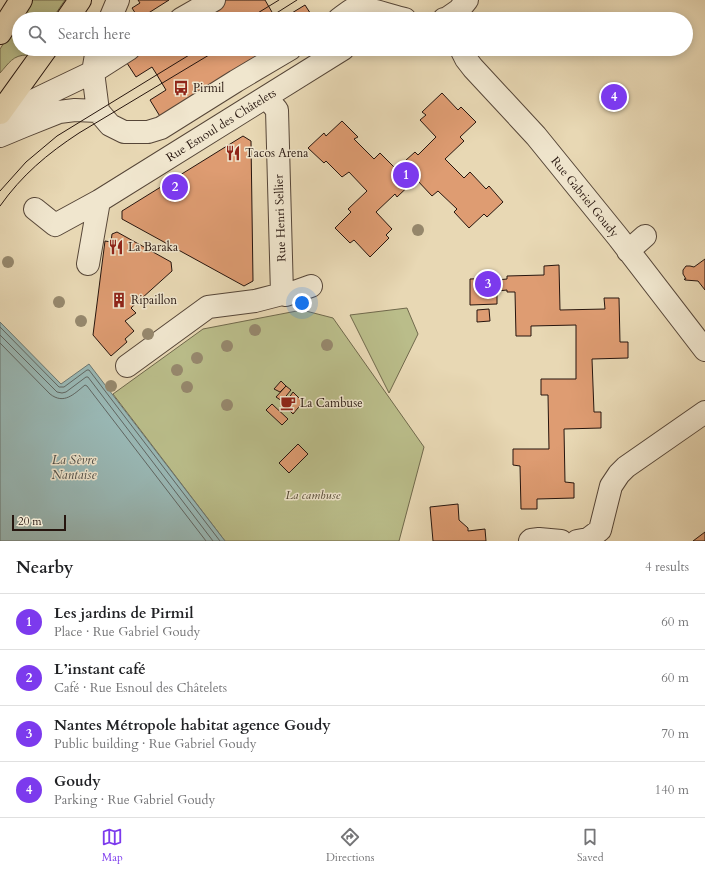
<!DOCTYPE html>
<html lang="en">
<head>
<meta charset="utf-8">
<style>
	:root { --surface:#fff; --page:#f6f6f6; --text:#202124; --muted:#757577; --line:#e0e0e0; --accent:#7c3aed }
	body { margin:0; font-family:Cardo,serif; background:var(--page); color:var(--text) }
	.scale { position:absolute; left:12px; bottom:10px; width:54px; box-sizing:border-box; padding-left:4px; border:2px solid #26150e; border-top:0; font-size:11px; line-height:14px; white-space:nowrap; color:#26150e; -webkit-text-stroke:3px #f0e6ce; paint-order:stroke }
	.you { position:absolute; left:302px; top:303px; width:14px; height:14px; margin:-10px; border:3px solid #fff; border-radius:50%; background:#1a73e8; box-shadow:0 0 0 6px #1a73e833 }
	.badge { display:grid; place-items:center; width:26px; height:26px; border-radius:50%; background:var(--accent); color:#fff; font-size:13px; font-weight:700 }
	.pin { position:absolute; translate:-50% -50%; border:2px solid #fff; box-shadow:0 1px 4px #0006 }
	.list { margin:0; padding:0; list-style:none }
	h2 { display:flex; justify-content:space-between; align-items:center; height:52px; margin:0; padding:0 16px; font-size:17px }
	h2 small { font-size:13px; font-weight:400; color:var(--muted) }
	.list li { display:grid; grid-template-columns:26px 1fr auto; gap:12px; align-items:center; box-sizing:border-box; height:56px; padding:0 16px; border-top:1px solid var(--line) }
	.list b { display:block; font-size:15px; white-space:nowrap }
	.list p { margin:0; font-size:13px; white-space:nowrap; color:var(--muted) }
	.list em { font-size:13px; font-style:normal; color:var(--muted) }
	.icon { flex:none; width:22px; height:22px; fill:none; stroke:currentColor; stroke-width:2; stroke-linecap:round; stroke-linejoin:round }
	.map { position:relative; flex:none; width:705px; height:541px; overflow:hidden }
	.search { position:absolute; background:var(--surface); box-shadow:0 2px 10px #0003; left:12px; right:12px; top:12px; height:44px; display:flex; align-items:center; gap:10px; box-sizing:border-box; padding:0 14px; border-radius:22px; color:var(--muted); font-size:15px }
	.sheet { height:276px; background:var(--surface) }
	nav { display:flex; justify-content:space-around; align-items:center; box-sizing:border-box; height:56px; border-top:1px solid var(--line); background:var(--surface); font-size:11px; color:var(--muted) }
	nav a { display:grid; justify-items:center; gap:2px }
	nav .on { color:var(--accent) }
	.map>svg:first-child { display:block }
	.green { fill:#babd8a; stroke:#70694c }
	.water { fill:#99b8b5; stroke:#6b7772 }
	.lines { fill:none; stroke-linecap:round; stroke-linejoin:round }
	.shore { stroke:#606662; stroke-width:1 }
	.building { fill:#de9c72; stroke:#26150e }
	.minor-casing { stroke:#564638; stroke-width:24 }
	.major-casing { stroke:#26150e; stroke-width:24 }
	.minor { stroke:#f0e6ce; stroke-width:22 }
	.major { stroke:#e8d8b4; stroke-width:22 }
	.tram { stroke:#26150e; stroke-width:1 }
	.tree { fill:#96886d }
	.labels { text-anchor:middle; stroke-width:3; stroke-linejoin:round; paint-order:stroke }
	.poi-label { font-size:12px; fill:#26150e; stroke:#f0e6ce; text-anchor:start }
	.street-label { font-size:12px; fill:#26150e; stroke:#f0e6ce }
	.park-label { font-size:12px; font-style:italic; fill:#524733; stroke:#f0e6ce }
	.water-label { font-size:13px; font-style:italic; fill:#4e4e48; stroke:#f0e6ce }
</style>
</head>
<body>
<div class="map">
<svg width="705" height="541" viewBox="0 0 705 541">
	<rect width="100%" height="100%" fill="#e8d8b4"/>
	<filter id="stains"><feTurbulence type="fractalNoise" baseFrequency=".005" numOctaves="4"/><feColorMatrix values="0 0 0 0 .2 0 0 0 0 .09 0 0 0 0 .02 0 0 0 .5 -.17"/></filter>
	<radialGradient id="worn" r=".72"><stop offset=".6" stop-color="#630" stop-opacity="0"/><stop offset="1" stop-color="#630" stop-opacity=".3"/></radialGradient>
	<!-- green -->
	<path class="green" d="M32,0H65L52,19H20Z
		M19,20V49H32L27,55C13,55 9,63 0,73V49Z
		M407,308L418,334L389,393L350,315Z
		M302,310L333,318L424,447L399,541H225L113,394L203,329Z"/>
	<!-- water -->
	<path class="water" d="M0,322L61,384L89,364L225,541H0Z"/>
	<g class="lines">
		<!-- shore -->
		<path class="shore" d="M0,327L59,387H64L87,370H89L220,541
			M0,335L57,392L62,393L66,392L86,377H88L213,541
			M0,343L50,394C64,405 74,394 85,385L87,386L206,541"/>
	</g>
	<!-- building -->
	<path class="building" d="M138,0H169L139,19L132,8L140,3Z
		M222,0H265L276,19H192Z
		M305,5L314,19H282Z
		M143,49H273L161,118L150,100L166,90L157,75L152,67L136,77L125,60Z
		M442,93L458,110L461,107L476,122L460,137L464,141L445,159L464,178L470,172L486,189L489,186L503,202L487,217L484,214L469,228L454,212L457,209L438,191L432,196L416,179L397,197L395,194L376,212L392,229L386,235L389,238L370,257L354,240L350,243L335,228L351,212L348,209L367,191L349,172L342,177L326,161L324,163L308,148L324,133L326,136L342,121L358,137L354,139L374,159L380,153L396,169L415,152L418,155L436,137L420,120L426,115L422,112Z
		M243,136L251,141L253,281L244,286L122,219V211Z
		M117,232L171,262L172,271L131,308L136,313L125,321L134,331L125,339L127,342L111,356L93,335L105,241L111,242L112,234Z
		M705,259V290L698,281L685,280L684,279H686L683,274V270L686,266H690L694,267Z
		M559,265L560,310L605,309L604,298H619L620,342H628V358L592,359L594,412H601V428L564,429L565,482L574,483V498L537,499V509H521L520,466L513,465V449H549L548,395H541V379H576V325L531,326V336H516L515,292H507V290L497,291V304L470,305V279L497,278V280L507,279V276L544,275V266Z
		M489,309L490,321L477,322V310Z
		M281,381L286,386L280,392L274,389Z
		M286,386L291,390L282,401L276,397Z
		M293,392L303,402L293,414L284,405Z
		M272,404L288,419L282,425L266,410Z
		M298,444L308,454L289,473L279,463Z
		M458,504L459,520L468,528V531L485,529L486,541H433L430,507Z
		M705,532V541H693Z"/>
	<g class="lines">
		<!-- minor casing -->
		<g class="minor-casing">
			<path id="minor" d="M110,19L118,0
				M181,19L214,0
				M339,19C343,16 351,10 355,8C364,6 394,17 405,19
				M444,19H446L459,10L467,0
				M97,49L93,72L98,111L110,125L124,132H148L161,128L236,81L290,49
				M461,49L466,59L473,68L536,136L618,237L705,350
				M266,97L277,110L282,294
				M0,115L24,105L93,72L129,49
				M0,136L24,126L59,112L75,110L98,111
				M35,209L55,225L99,201L343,49
				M628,251L645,236
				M88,264L99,201
				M127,366L208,307L255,301L282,294L286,295L311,286
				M530,541L531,540L539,539L561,541
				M577,541L588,539L600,530L611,486L619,474L626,467L705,412"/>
		</g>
		<!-- major casing -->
		<g class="major-casing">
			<path id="major" d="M67,19L80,0
				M0,33L21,0
				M0,113L46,49"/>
		</g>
		<!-- minor -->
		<use href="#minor" class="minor"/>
		<!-- major -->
		<use href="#major" class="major"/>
		<!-- tram -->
		<path class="tram" d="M248,19L279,0
			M267,19L297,0
			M0,191L26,162L57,136L199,49
			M0,206C22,175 47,154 79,133L219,49"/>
	</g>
	<!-- trees -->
	<g class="tree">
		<circle cx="418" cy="230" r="6"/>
		<circle cx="8" cy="262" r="6"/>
		<circle cx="59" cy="302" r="6"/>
		<circle cx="81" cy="321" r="6"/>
		<circle cx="255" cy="330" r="6"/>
		<circle cx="148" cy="334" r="6"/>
		<circle cx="327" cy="345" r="6"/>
		<circle cx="227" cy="346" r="6"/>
		<circle cx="197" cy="358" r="6"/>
		<circle cx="177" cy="370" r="6"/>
		<circle cx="111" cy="386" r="6"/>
		<circle cx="187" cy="387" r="6"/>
		<circle cx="227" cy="405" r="6"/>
	</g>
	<!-- icons -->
	<defs>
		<g id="bus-bare" transform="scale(1.2)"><path d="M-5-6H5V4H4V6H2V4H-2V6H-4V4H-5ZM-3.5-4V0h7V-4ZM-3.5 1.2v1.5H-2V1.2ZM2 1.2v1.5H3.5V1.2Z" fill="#8f2418" stroke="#f0e6ce" stroke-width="2.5" paint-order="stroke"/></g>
		<g id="restaurant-bare" transform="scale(1.2)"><path d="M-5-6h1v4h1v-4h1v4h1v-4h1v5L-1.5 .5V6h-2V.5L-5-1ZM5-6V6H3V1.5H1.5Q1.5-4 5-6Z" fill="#8f2418" stroke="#f0e6ce" stroke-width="2.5" paint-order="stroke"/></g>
		<g id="building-bare" transform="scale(1.2)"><path d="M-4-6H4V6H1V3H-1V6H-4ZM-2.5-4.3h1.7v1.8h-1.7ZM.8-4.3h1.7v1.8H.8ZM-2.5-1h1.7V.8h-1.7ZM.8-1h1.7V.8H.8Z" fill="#8f2418" stroke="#f0e6ce" stroke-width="2.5" paint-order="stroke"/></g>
		<g id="cafe-bare" transform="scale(1.2)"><path d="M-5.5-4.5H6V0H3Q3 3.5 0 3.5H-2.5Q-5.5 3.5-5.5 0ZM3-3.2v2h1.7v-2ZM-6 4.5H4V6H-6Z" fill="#8f2418" stroke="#f0e6ce" stroke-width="2.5" paint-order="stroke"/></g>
	</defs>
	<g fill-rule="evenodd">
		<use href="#bus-bare" x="181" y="88"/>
		<use href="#restaurant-bare" x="233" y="153"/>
		<use href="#restaurant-bare" x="116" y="247"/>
		<use href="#building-bare" x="119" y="300"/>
		<use href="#cafe-bare" x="288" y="403"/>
	</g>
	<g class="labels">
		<!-- poi labels -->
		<g class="poi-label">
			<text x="193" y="92">Pirmil</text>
			<text x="245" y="157">Tacos Arena</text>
			<text x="128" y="251">La Baraka</text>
			<text x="131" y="304">Ripaillon</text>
			<text x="300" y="407">La Cambuse</text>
		</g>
		<!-- street labels -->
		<g class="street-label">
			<text transform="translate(221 125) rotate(-32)" y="4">Rue Esnoul des Châtelets</text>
			<text transform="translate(585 197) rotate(51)" y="4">Rue Gabriel Goudy</text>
			<text transform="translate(280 218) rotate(-92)" y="4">Rue Henri Sellier</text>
		</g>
		<!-- park labels -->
		<g class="park-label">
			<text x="313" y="499">La cambuse</text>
		</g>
		<!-- water labels -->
		<g class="water-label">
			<text x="74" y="464">La Sèvre<tspan x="74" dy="15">Nantaise</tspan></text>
		</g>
	</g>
	<rect width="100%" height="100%" filter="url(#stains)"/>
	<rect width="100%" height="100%" fill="url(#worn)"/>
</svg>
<div class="scale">20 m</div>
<div class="you"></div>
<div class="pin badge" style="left:406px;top:175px">1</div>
<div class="pin badge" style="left:175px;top:187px">2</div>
<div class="pin badge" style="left:488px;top:284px">3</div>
<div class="pin badge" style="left:614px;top:97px">4</div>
<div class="search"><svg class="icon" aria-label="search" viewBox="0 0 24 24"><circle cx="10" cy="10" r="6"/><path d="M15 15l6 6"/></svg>Search here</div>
</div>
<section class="sheet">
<h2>Nearby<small>4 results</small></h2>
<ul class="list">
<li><span class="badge">1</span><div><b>Les jardins de Pirmil</b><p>Place · Rue Gabriel Goudy</p></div><em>60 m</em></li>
<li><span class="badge">2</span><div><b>L’instant café</b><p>Café · Rue Esnoul des Châtelets</p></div><em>60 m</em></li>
<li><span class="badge">3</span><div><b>Nantes Métropole habitat agence Goudy</b><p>Public building · Rue Gabriel Goudy</p></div><em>70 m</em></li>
<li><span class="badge">4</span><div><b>Goudy</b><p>Parking · Rue Gabriel Goudy</p></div><em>140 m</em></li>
</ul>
</section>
<nav>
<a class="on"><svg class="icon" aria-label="map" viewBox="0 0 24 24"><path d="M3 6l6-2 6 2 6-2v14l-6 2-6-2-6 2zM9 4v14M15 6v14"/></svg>Map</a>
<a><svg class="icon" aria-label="directions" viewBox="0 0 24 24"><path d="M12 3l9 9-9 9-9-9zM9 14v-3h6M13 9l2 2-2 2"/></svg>Directions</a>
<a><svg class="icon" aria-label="saved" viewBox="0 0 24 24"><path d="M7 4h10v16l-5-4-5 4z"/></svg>Saved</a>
</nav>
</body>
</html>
